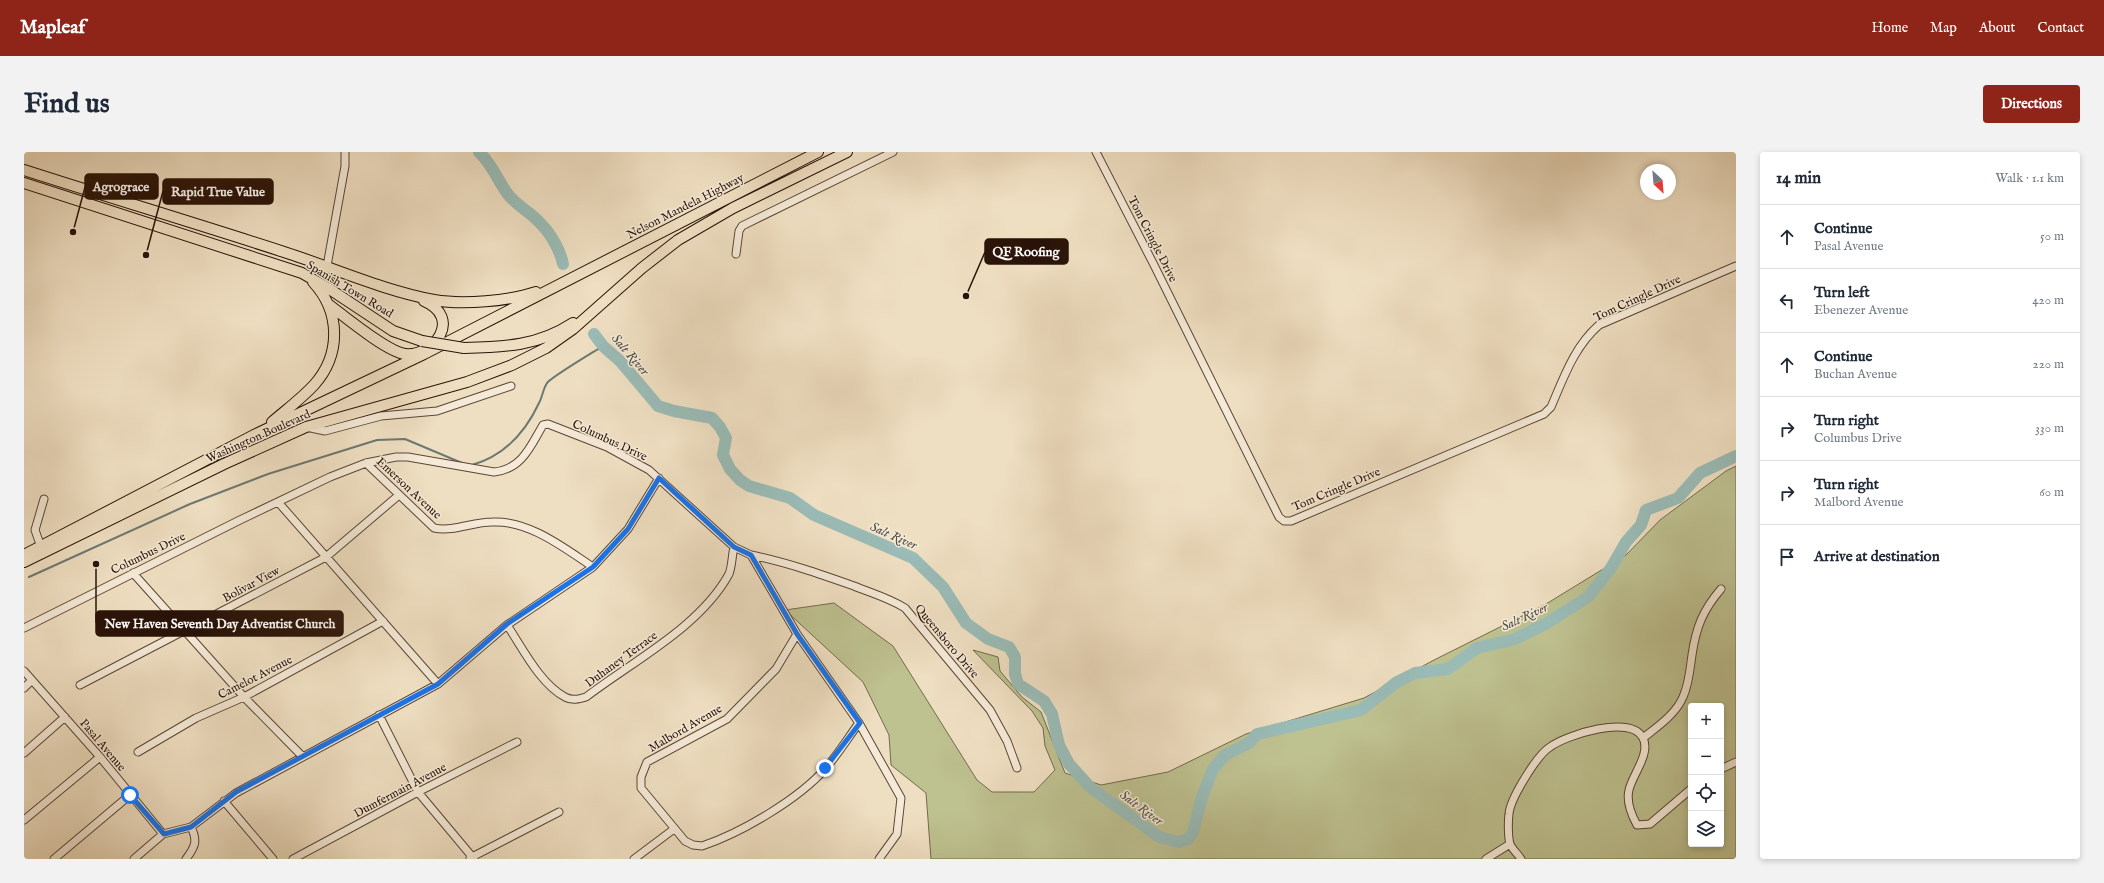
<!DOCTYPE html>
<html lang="en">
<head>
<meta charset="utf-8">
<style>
	:root { --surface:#fff; --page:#f2f2f3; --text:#1f2937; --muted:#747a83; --line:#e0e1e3; --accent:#8f2418 }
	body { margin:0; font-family:"IM FELL English",serif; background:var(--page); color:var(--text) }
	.controls { position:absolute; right:12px; bottom:12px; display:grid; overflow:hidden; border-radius:4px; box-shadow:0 2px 6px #0003 }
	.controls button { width:36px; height:36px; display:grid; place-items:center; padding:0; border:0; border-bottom:1px solid var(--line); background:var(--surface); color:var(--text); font:20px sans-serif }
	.compass { position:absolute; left:1616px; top:12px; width:36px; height:36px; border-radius:50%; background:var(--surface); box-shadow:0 2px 6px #0003; rotate:154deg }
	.stop { position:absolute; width:12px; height:12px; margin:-9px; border:3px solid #1a73e8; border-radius:50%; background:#fff }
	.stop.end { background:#1a73e8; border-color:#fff; box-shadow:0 1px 4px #0008 }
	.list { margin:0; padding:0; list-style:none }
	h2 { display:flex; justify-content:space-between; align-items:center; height:52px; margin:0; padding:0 16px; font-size:17px }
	h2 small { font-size:13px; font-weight:400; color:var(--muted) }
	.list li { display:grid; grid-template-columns:26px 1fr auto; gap:12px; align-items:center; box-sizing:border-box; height:64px; padding:0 16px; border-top:1px solid var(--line) }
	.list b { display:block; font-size:15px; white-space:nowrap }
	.list p { margin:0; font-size:13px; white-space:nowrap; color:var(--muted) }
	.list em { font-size:13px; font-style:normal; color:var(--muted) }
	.icon { flex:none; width:22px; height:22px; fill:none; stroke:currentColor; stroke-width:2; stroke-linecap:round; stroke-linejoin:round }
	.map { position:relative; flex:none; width:1712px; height:707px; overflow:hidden; border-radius:4px }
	header { display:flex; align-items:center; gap:24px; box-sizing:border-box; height:56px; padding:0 20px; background:var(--accent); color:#fff }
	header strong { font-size:19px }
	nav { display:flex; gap:22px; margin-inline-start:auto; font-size:14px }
	.intro { display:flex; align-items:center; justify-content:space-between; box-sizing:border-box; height:96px; padding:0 24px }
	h1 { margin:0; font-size:28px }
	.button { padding:10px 18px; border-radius:4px; background:var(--accent); color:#fff; font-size:14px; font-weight:700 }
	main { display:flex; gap:24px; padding:0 24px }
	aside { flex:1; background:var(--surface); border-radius:4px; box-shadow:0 2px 6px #0003 }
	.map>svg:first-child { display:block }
	.green { fill:#bec190; stroke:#746a4c; fill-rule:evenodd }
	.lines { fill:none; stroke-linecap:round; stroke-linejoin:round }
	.stream { stroke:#6d7871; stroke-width:2 }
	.river { stroke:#9abcb7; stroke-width:12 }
	.minor-casing { stroke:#5a4636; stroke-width:9 }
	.highway-casing { stroke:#291308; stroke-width:12 }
	.minor { stroke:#f5ead7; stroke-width:7 }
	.highway { stroke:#efdfc2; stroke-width:10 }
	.highway-bridge-casing { stroke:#291308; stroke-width:12; stroke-linecap:butt }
	.highway-bridge { stroke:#efdfc2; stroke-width:10 }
	.route { stroke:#1a73e8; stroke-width:5 }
	.labels { text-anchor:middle; stroke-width:3; stroke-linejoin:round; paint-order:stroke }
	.street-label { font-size:12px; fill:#291308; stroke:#f5ead7 }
	.water-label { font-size:13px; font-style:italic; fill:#514e45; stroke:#f5ead7 }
	.leader { fill:none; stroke:#291308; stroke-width:1.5 }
	.callout-dot { fill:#291308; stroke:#f5ead7; stroke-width:1.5 }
	.callout { fill:#291308; stroke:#291308; stroke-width:1.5 }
	.callout-label { font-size:13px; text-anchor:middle; font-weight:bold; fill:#fff }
</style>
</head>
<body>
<header>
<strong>Mapleaf</strong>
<nav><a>Home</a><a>Map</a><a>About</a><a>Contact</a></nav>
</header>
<div class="intro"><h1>Find us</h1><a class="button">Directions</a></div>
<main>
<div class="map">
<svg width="1712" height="707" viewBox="0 0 1712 707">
	<rect width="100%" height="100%" fill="#efdfc2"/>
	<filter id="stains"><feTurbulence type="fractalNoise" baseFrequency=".005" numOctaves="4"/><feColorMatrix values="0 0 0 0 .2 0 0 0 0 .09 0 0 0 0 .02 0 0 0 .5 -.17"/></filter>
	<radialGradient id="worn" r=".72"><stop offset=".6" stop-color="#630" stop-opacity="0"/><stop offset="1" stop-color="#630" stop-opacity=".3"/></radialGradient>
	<!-- green -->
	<path class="green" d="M1712,314V707H907L902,641L867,613L865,583L839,530L761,458L810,451L869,494L953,628L968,640H1010L1031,618L1021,594L1019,576L1008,559L949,498L974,505L976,519L998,545L1017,560L1041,621L1077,633L1144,620L1222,582L1340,546L1410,508L1522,452L1602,403L1636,368L1702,319ZM1667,554H1697V692H1667Z"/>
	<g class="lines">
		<!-- stream -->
		<path class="stream" d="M448,313C480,304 501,281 515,251C518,246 519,237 523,231C529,224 568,201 579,194
			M5,425L166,352L244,322L353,288L381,287L438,311"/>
		<!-- river -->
		<path class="river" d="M455,0C468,12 473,27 483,41C492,54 507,60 517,72C527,82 536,98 539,112
			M570,182L579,194L596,209L634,254L650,259L688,266L696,275L702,286L699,303L706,317L716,328L725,334L766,346L790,363L889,406L919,435L942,471L964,487L985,495L991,505V522L994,532L1020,549L1028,562L1035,593L1045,612L1066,635L1135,685L1155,690L1164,687L1169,680L1178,645L1189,617L1201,603L1225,591L1233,582L1337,558L1373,530L1391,521L1424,517L1453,496L1491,487L1523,471L1564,445L1587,416L1602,390L1617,373L1622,358L1654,346L1676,321L1712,304"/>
		<!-- minor casing -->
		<g class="minor-casing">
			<path id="minor" d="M1072,0L1130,113L1255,365L1260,369H1267L1520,262L1527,255C1540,225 1550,195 1575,173L1712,114
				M712,102L715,79L718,74L869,0
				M303,114L321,14V0
				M282,275L301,279L357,264L413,259L487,234
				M342,311L410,376C430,380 448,370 468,370C505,368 540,396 569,415
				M254,350L414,532
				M17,395L11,378L20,347
				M727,403C762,410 796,422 830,434C847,441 865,446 881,456L966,558L983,589L993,616
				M109,421L220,545L278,604
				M483,473C498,495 516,532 541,545C548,549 555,547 562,545C609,509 676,475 705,422C708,415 708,403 710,395
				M0,476L216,368L306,325L342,311L372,305H384L470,320C498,317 506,295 519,273L524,272L583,295L625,318L710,395L727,403L773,482L835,571L877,646L873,682L855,707
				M773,482L752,517L703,567L623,610L617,625V636L661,689L669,693L678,694C717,681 775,647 802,616C814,602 824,586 835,571
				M0,519L76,605L139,682
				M56,533L302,405L375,343
				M0,536L8,528
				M355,563L394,640L450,707
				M1619,586C1633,575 1652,562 1659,545C1665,532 1666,517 1668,503C1672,475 1679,458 1697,437
				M114,600L172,566L220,545L359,469
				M0,601L41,565
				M1697,617L1712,610
				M200,649L249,707
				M0,668L76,605
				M139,682L167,675L212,641L414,532L483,473L569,415L604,377L635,326
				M446,706L535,660
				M30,707L106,643
				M110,707L139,682
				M162,707C171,695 174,689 167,675
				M269,707L394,640L493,590
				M610,707L650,677
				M1462,707L1486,692
				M1497,707C1494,702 1488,697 1486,692C1484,685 1484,669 1485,662C1486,647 1513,603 1526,595C1542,583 1607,562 1619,586C1627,602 1608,623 1605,638C1602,650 1607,662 1613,673L1626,672L1667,637"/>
		</g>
		<!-- highway casing -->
		<g class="highway-casing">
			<path id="highway" d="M0,18C87,46 174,72 260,100C310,116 358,138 410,148C439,153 485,149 512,140
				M0,31L278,121L304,136L369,179L398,189
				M304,152C320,164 363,200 381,202C410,205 439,166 400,149
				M440,196C481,195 514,194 549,171
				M248,270C262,258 277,247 290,233C317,203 317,160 289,130
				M0,403L230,283L400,202L794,0
				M0,410L200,312L282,275L443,230L488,213L522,196L549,177L618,116L654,88L709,56L823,0"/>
		</g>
		<!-- minor -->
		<use href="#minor" class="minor"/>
		<!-- highway -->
		<use href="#highway" class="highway"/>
		<!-- highway-bridge casing -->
		<g class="highway-bridge-casing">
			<path id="highway-bridge" d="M398,189L440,196"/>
		</g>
		<!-- highway-bridge -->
		<use href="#highway-bridge" class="highway-bridge"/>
	</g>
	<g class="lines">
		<!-- route -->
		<path class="route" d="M106,643L140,682L167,675L212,640L414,532L483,472L569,415L604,377L635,326L710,395L727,403L773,482L836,571L801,616"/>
	</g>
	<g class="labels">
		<!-- street labels -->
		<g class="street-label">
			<text transform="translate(661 54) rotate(-27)" y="4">Nelson Mandela Highway</text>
			<text transform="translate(1129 87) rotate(63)" y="4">Tom Cringle Drive</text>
			<text transform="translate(326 137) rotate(31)" y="4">Spanish Town Road</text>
			<text transform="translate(1613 146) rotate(-25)" y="4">Tom Cringle Drive</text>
			<text transform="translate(234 284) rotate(-24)" y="4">Washington Boulevard</text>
			<text transform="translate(586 288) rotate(25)" y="4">Columbus Drive</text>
			<text transform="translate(385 336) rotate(43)" y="4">Emerson Avenue</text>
			<text transform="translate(1312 337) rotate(-23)" y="4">Tom Cringle Drive</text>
			<text transform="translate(124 401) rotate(-26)" y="4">Columbus Drive</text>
			<text transform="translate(227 432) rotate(-28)" y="4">Bolivar View</text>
			<text transform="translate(923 489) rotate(50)" y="4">Queensboro Drive</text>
			<text transform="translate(597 507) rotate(-36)" y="4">Duhaney Terrace</text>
			<text transform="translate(231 525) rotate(-27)" y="4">Camelot Avenue</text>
			<text transform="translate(661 576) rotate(-30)" y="4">Malbord Avenue</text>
			<text transform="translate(79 593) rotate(50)" y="4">Pasal Avenue</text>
			<text transform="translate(376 638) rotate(-28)" y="4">Dumfermain Avenue</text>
		</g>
		<!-- water labels -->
		<g class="water-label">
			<text transform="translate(607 202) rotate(49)" y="5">Salt River</text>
			<text transform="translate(870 383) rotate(24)" y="5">Salt River</text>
			<text transform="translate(1500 464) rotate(-25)" y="5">Salt River</text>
			<text transform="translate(1118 655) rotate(36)" y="5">Salt River</text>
		</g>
	</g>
	<!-- callouts -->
	<path class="leader" d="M49 80L61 35M122 103L139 39M942 144L961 100M72 412L72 471"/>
	<g class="callout-dot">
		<circle cx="49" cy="80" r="4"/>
		<circle cx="122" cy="103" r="4"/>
		<circle cx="942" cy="144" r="4"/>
		<circle cx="72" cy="412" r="4"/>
	</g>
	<g class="callout">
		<rect x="61" y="22" width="73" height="25" rx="4"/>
		<rect x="139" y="27" width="110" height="25" rx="4"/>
		<rect x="961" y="87" width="83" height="25" rx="4"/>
		<rect x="72" y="459" width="247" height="25" rx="4"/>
	</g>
	<g class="callout-label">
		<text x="97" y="39">Agrograce</text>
		<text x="194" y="44">Rapid True Value</text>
		<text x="1002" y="104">QF Roofing</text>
		<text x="196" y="476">New Haven Seventh Day Adventist Church</text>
	</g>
	<rect width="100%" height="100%" filter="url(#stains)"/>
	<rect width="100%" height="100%" fill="url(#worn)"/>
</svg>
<div class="controls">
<button>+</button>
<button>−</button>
<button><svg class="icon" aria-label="locate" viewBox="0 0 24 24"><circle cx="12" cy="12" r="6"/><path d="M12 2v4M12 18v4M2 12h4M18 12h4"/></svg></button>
<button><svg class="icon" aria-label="layers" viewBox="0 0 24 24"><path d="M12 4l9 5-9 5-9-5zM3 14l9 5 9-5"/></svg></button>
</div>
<svg class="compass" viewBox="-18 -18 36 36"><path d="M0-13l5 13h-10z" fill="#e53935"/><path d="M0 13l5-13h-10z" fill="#747a83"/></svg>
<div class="stop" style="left:106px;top:643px"></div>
<div class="stop end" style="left:801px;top:616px"></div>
</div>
<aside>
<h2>14 min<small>Walk · 1.1 km</small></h2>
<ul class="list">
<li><svg class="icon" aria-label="ahead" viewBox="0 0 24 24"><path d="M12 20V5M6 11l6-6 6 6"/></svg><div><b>Continue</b><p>Pasal Avenue</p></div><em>50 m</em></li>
<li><svg class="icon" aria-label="left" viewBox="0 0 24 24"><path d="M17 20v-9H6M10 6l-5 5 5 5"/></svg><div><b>Turn left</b><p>Ebenezer Avenue</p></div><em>420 m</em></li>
<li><svg class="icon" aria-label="ahead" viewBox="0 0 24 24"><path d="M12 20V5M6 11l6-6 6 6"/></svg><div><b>Continue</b><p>Buchan Avenue</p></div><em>220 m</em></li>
<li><svg class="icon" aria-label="right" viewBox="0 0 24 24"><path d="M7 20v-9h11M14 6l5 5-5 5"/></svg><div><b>Turn right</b><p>Columbus Drive</p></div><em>330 m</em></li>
<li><svg class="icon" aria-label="right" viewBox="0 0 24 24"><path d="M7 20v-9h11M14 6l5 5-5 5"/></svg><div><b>Turn right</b><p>Malbord Avenue</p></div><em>60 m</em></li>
<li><svg class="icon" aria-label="arrive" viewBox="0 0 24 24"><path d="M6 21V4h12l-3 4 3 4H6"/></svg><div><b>Arrive at destination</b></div></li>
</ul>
</aside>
</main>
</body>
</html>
